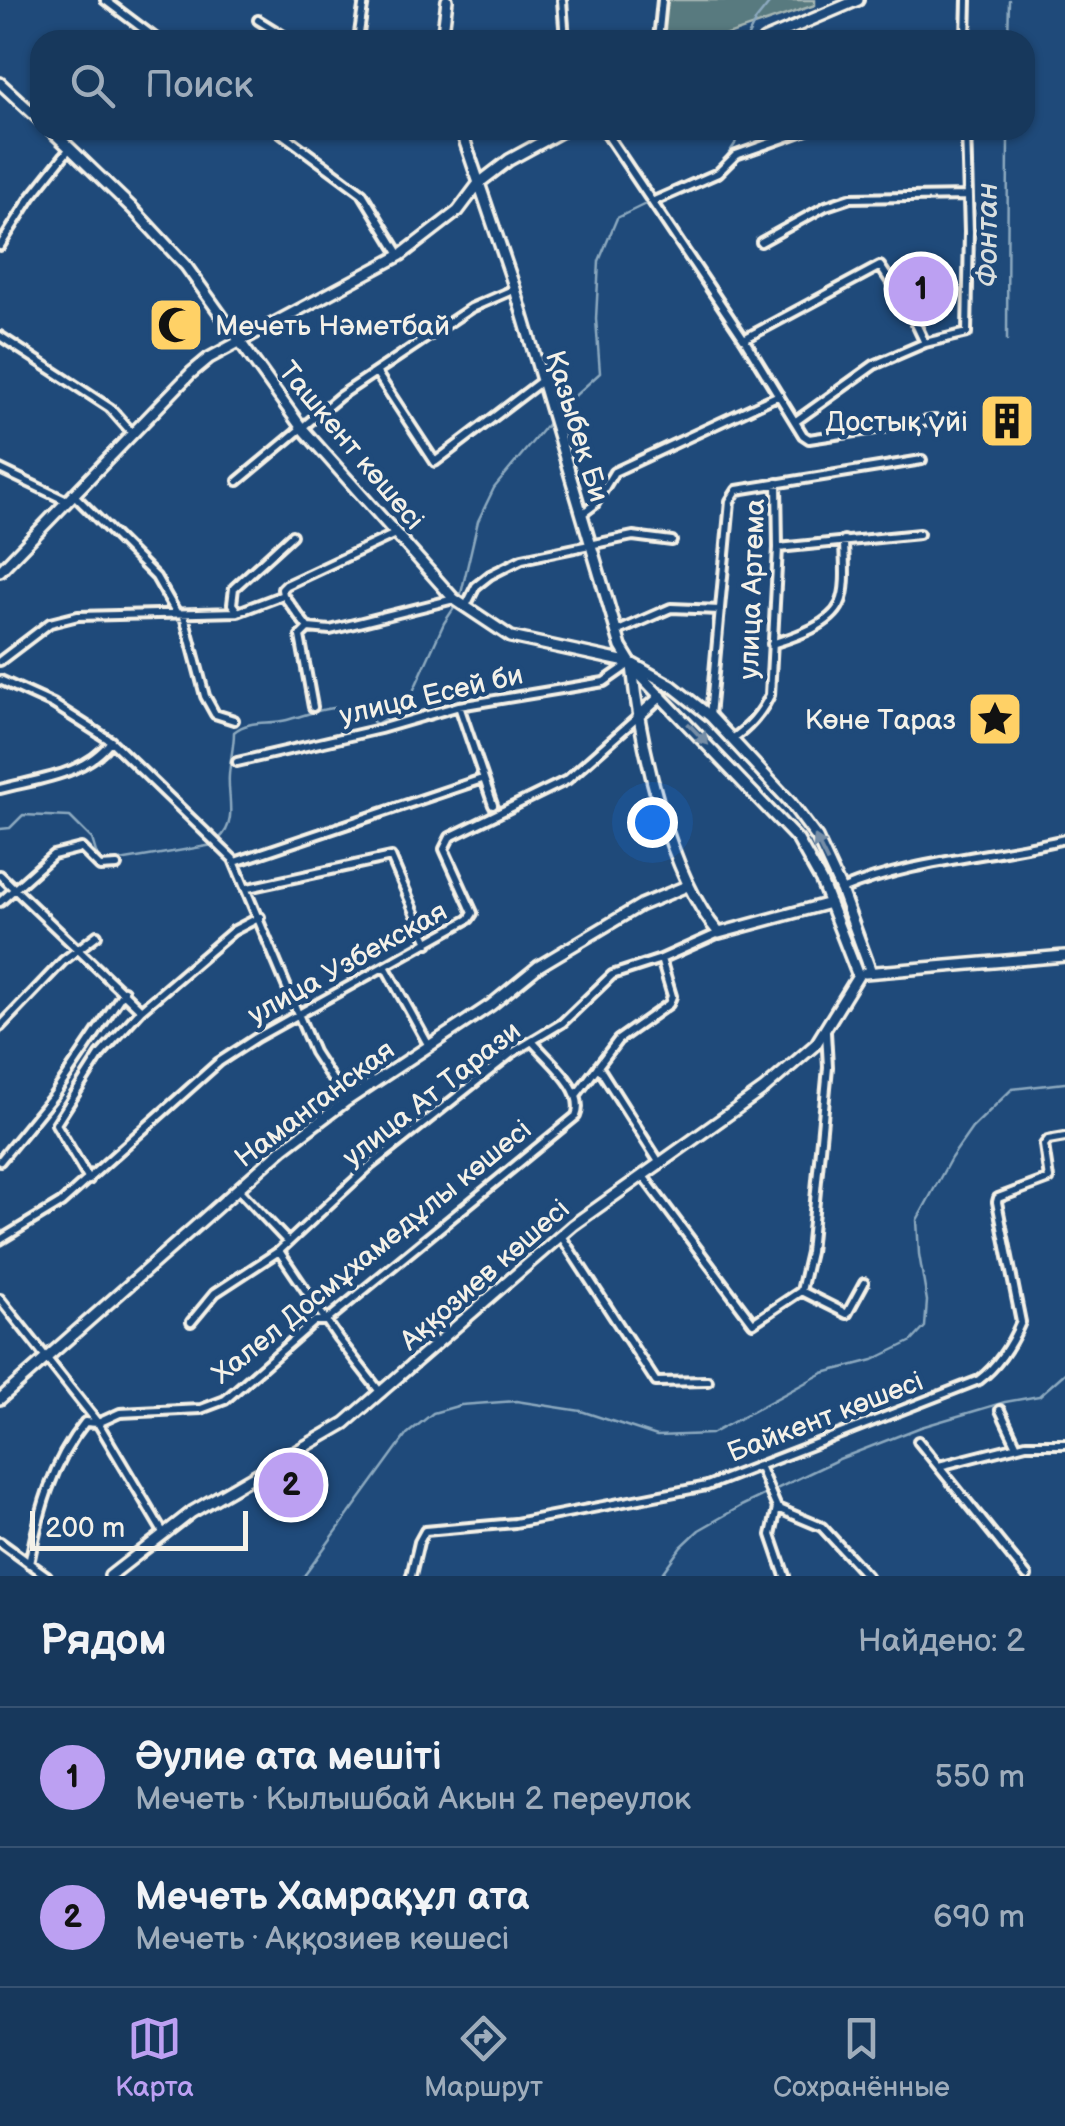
<!DOCTYPE html>
<html lang="ru">
<head>
<meta charset="utf-8">
<style>
	:root { --surface:#17385c; --page:#244365; --text:#f1f3f6; --muted:#9eacbb; --line:#365272; --accent:#bca0f2 }
	body { margin:0; font-family:"Balsamiq Sans",sans-serif; background:var(--page); color:var(--text) }
	.scale { position:absolute; left:30px; bottom:25px; width:218px; box-sizing:border-box; padding-left:10px; border:5px solid #f4f1e8; border-top:0; font-size:28px; line-height:35px; white-space:nowrap; color:#f4f1e8; -webkit-text-stroke:8px #1f4a7a; paint-order:stroke }
	.you { position:absolute; left:652px; top:822px; width:35px; height:35px; margin:-25px; border:8px solid #fff; border-radius:50%; background:#1a73e8; box-shadow:0 0 0 15px #1a73e833 }
	.badge { display:grid; place-items:center; width:65px; height:65px; border-radius:50%; background:var(--accent); color:#111; font-size:32px; font-weight:700 }
	.pin { position:absolute; translate:-50% -50%; border:5px solid #fff; box-shadow:0 2px 10px #0006 }
	.list { margin:0; padding:0; list-style:none }
	h2 { display:flex; justify-content:space-between; align-items:center; height:130px; margin:0; padding:0 40px; font-size:42px }
	h2 small { font-size:32px; font-weight:400; color:var(--muted) }
	.list li { display:grid; grid-template-columns:65px 1fr auto; gap:30px; align-items:center; box-sizing:border-box; height:140px; padding:0 40px; border-top:2px solid var(--line) }
	.list b { display:block; font-size:38px; white-space:nowrap }
	.list p { margin:0; font-size:32px; white-space:nowrap; color:var(--muted) }
	.list em { font-size:32px; font-style:normal; color:var(--muted) }
	.icon { flex:none; width:55px; height:55px; fill:none; stroke:currentColor; stroke-width:2; stroke-linecap:round; stroke-linejoin:round }
	.map { position:relative; flex:none; width:1065px; height:1576px; overflow:hidden }
	.search { position:absolute; background:var(--surface); box-shadow:0 2px 8px #0004; left:30px; right:30px; top:30px; height:110px; display:flex; align-items:center; gap:25px; box-sizing:border-box; padding:0 35px; border-radius:30px; color:var(--muted); font-size:38px }
	.sheet { height:410px; background:var(--surface) }
	nav { display:flex; justify-content:space-around; align-items:center; box-sizing:border-box; height:140px; border-top:2px solid var(--line); background:var(--surface); font-size:28px; color:var(--muted) }
	nav a { display:grid; justify-items:center; gap:5px }
	nav .on { color:var(--accent) }
	.map>svg:first-child { display:block }
	.green { fill:#597a7f; stroke:#a6b6b4; stroke-width:2.5 }
	.lines { fill:none; stroke-linecap:round; stroke-linejoin:round }
	.stream { stroke:#8ca9bf; stroke-width:2.5 }
	.street-casing { stroke:#f4f1e8; stroke-width:14 }
	.secondary-casing { stroke:#f4f1e8; stroke-width:16 }
	.street { stroke:#1f4a7a; stroke-width:6 }
	.secondary { stroke:#1f4a7a; stroke-width:9 }
	.oneway { fill:#748da6 }
	.labels { text-anchor:middle; stroke-width:9; stroke-linejoin:round; paint-order:stroke }
	.poi-label { font-size:28px; fill:#f4f1e8; stroke:#1f4a7a; text-anchor:end }
	.street-label { font-size:28px; fill:#f4f1e8; stroke:#1f4a7a }
	.water-label { font-size:30px; font-style:italic; fill:#dadfde; stroke:#1f4a7a }
</style>
</head>
<body>
<div class="map">
<svg width="1065" height="1576" viewBox="0 0 1065 1576">
	<rect width="100%" height="100%" fill="#1f4a7a"/>
	<filter id="ink" filterUnits="userSpaceOnUse"><feTurbulence type="fractalNoise" baseFrequency=".01" numOctaves="2"/><feDisplacementMap in="SourceGraphic" scale="20" xChannelSelector="R" yChannelSelector="G"/><feConvolveMatrix kernelMatrix="1 2 1 2 8 2 1 2 1" color-interpolation-filters="sRGB"/></filter>
	<g filter="url(#ink)">
		<!-- green -->
		<path class="green" d="M661,0H815V5L713,40H658Z"/>
		<g class="lines">
			<!-- stream -->
			<path class="stream" d="M746,40L756,20L772,0
				M1008,40L1009,0
				M1007,340L1008,130
				M557,412L600,373L596,319L599,261L617,218L719,168L735,144L739,130
				M460,598L478,521L494,488L549,422
				M0,829L10,828L23,815L70,817L92,839L98,859
				M219,839C238,822 227,797 229,775C230,760 234,747 234,732C249,719 269,725 287,720C307,715 335,702 357,710C363,712 371,720 376,724L406,707L444,623L456,605
				M108,863L213,845
				M304,1576L407,1434L433,1413L461,1405L516,1401L581,1411L657,1436L711,1434L823,1373L873,1360L912,1341L925,1327L927,1301L919,1254L917,1220L951,1158L972,1128L1012,1089L1065,1083
				M660,1576L681,1547L699,1530L741,1506L839,1459L921,1427L1005,1402L1039,1396L1065,1373"/>
			<!-- street casing -->
			<g class="street-casing">
				<path id="street" d="M105,0L158,40
					M562,0L565,40
					M258,20L290,40
					M358,40L364,0
					M658,40L662,0
					M966,40L967,0
					M277,130L362,193L400,255
					M604,130L744,339L803,435L809,439L935,420
					M654,201L718,173L736,155L807,130
					M761,242L826,206L850,198L968,196
					M0,246L31,197L70,148
					M0,336L110,408L133,434
					M744,339L880,266L909,309L925,343
					M376,372L435,462L540,382
					M796,421L874,365L925,343L967,333L969,232L966,130
					M0,469L67,501
					M238,481L340,396L471,308L515,289
					M74,495L156,577L176,612
					M582,514L594,505L614,472L779,395
					M778,548L919,534
					M283,595L282,589L286,585L395,534
					M466,606L476,586L490,575L522,559L633,536L672,541
					M238,612L232,604L234,588L292,535
					M184,616L205,696L215,714L234,720
					M616,632L671,608L720,610
					M772,644C793,637 830,626 840,604C848,588 844,558 844,540
					M0,661L50,623L78,616L238,612L283,595L308,628
					M0,680L53,704L111,741L233,859L314,1052L346,1101
					M459,706L493,805
					M313,707L300,636L308,628L330,630L454,599
					M710,716L730,501L737,490L922,460
					M732,739C750,727 761,714 770,695L778,548L777,483
					M237,762L380,729L459,706L604,682L631,663
					M0,789C38,779 86,775 111,741
					M235,862L482,779
					M0,875L141,1010L233,931L260,917
					M248,888L391,857L428,943
					M841,890C912,860 990,857 1065,839
					M0,902L53,855L81,848L100,867L117,866
					M386,968L429,1046
					M0,1027L63,961L97,935
					M598,1066L659,1162
					M577,1094L618,1040L669,1004L672,996L661,959
					M0,1161L54,1095L124,991
					M643,1176L753,1323L801,1291L810,1252L828,1067L826,1032
					M89,1180L56,1124L100,1055L141,1010
					M238,1189L288,1242
					M561,1236L656,1382L708,1381
					M0,1240L61,1203L219,1062L256,1038L469,919L473,913L444,849L450,837L567,780L638,717
					M279,1251L338,1338L381,1393
					M801,1291L847,1314L864,1283
					M0,1299L98,1423L164,1534
					M191,1322L215,1293L279,1251L371,1165L512,1053L562,1023L612,975L661,959L719,933
					M1000,1410L1017,1446
					M918,1441L1027,1576
					M939,1466L1026,1444H1065
					M760,1468L777,1508L822,1527L867,1576
					M777,1508L771,1535L785,1576
					M0,1542L47,1576
					M29,1564C39,1513 51,1464 85,1422L98,1423L120,1413L201,1409L225,1400L315,1321H326L576,1116C587,1090 548,1060 532,1041
					M411,1576L419,1542L425,1531L515,1523L707,1486L979,1380C998,1366 1012,1343 1021,1322L997,1202L998,1198L1049,1179L1044,1145L1048,1140L1065,1137"/>
			</g>
			<!-- secondary casing -->
			<g class="secondary-casing">
				<path id="secondary" d="M442,40L447,0
					M764,40L858,0
					M0,83L40,120
					M51,130L133,209L186,266L301,427L454,599L511,637L631,663L672,686L710,716L790,802L817,838L841,890L871,972
					M461,130L515,289L621,647L635,670L798,840L821,881L858,976
					M0,571L191,373L209,358L401,255L458,211L479,183L509,160L564,130
					M632,666C640,743 668,874 719,933L830,903
					M638,717L661,696
					M865,973L1065,956
					M0,1399L284,1148L346,1101L491,1005L539,966L641,905L687,886
					M110,1576L192,1512L345,1423L573,1225L764,1089L816,1044L858,976"/>
			</g>
			<!-- street -->
			<use href="#street" class="street"/>
			<!-- secondary -->
			<use href="#secondary" class="secondary"/>
		</g>
		<!-- one-way arrows -->
		<defs><path id="oneway-solid" d="M-6-.8H1V-3.2L6.5 0L1 3.2V.8H-6Z" transform="scale(2.5)"/></defs>
		<g class="oneway">
			<use href="#oneway-solid" transform="translate(698 734) rotate(46)"/>
			<use href="#oneway-solid" transform="translate(821 849) rotate(-116)"/>
		</g>
	</g>
	<!-- icons -->
	<defs>
		<g id="mosque-square" transform="scale(2.875)"><rect x="-9" y="-9" width="18" height="18" rx="4" fill="#ffd166" stroke="#1f4a7a"/><path d="M3.5-4.9A6 6 0 1 0 3.5 4.9A5 5 0 1 1 3.5-4.9Z" fill="#111"/></g>
		<g id="building-square" transform="scale(2.875)"><rect x="-9" y="-9" width="18" height="18" rx="4" fill="#ffd166" stroke="#1f4a7a"/><path d="M-4-6H4V6H1V3H-1V6H-4ZM-2.5-4.3h1.7v1.8h-1.7ZM.8-4.3h1.7v1.8H.8ZM-2.5-1h1.7V.8h-1.7ZM.8-1h1.7V.8H.8Z" fill="#111"/></g>
		<g id="sight-square" transform="scale(2.875)"><rect x="-9" y="-9" width="18" height="18" rx="4" fill="#ffd166" stroke="#1f4a7a"/><path d="M0-6L1.8-2.2L6-1.7L2.9 1.2L3.7 5.4L0 3.3L-3.7 5.4L-2.9 1.2L-6-1.7L-1.8-2.2Z" fill="#111"/></g>
	</defs>
	<g fill-rule="evenodd">
		<use href="#mosque-square" x="176" y="325"/>
		<use href="#building-square" x="1007" y="421"/>
		<use href="#sight-square" x="995" y="719"/>
	</g>
	<g class="labels">
		<!-- poi labels -->
		<g class="poi-label">
			<text x="215" y="335" text-anchor="start">Мечеть Нәметбай</text>
			<text x="968" y="431">Достық үйі</text>
			<text x="956" y="729">Көне Тараз</text>
		</g>
		<!-- street labels -->
		<g class="street-label">
			<text transform="translate(578 426) rotate(73)" y="10">Қазыбек Би</text>
			<text transform="translate(352 445) rotate(50)" y="10">Ташкент көшесі</text>
			<text transform="translate(751 589) rotate(-88)" y="10">улица Артема</text>
			<text transform="translate(431 694) rotate(-13)" y="10">улица Есей би</text>
			<text transform="translate(347 962) rotate(-29)" y="10">улица Узбекская</text>
			<text transform="translate(431 1093) rotate(-38)" y="10">улица Ат Тарази</text>
			<text transform="translate(314 1103) rotate(-37)" y="10">Наманганская</text>
			<text transform="translate(371 1251) rotate(-39)" y="10">Халел Досмұхамедұлы көшесі</text>
			<text transform="translate(484 1274) rotate(-41)" y="10">Аққозиев көшесі</text>
			<text transform="translate(825 1416) rotate(-21)" y="10">Байкент көшесі</text>
		</g>
		<!-- water labels -->
		<g class="water-label">
			<text transform="translate(987 235) rotate(-90)" y="10">Фонтан</text>
		</g>
	</g>
</svg>
<div class="scale">200 m</div>
<div class="you"></div>
<div class="pin badge" style="left:921px;top:289px">1</div>
<div class="pin badge" style="left:291px;top:1485px">2</div>
<div class="search"><svg class="icon" aria-label="search" viewBox="0 0 24 24"><circle cx="10" cy="10" r="6"/><path d="M15 15l6 6"/></svg>Поиск</div>
</div>
<section class="sheet">
<h2>Рядом<small>Найдено: 2</small></h2>
<ul class="list">
<li><span class="badge">1</span><div><b>Әулие ата мешіті</b><p>Мечеть · Кылышбай Акын 2 переулок</p></div><em>550 m</em></li>
<li><span class="badge">2</span><div><b>Мечеть Хамрақұл ата</b><p>Мечеть · Аққозиев көшесі</p></div><em>690 m</em></li>
</ul>
</section>
<nav>
<a class="on"><svg class="icon" aria-label="map" viewBox="0 0 24 24"><path d="M3 6l6-2 6 2 6-2v14l-6 2-6-2-6 2zM9 4v14M15 6v14"/></svg>Карта</a>
<a><svg class="icon" aria-label="directions" viewBox="0 0 24 24"><path d="M12 3l9 9-9 9-9-9zM9 14v-3h6M13 9l2 2-2 2"/></svg>Маршрут</a>
<a><svg class="icon" aria-label="saved" viewBox="0 0 24 24"><path d="M7 4h10v16l-5-4-5 4z"/></svg>Сохранённые</a>
</nav>
</body>
</html>
